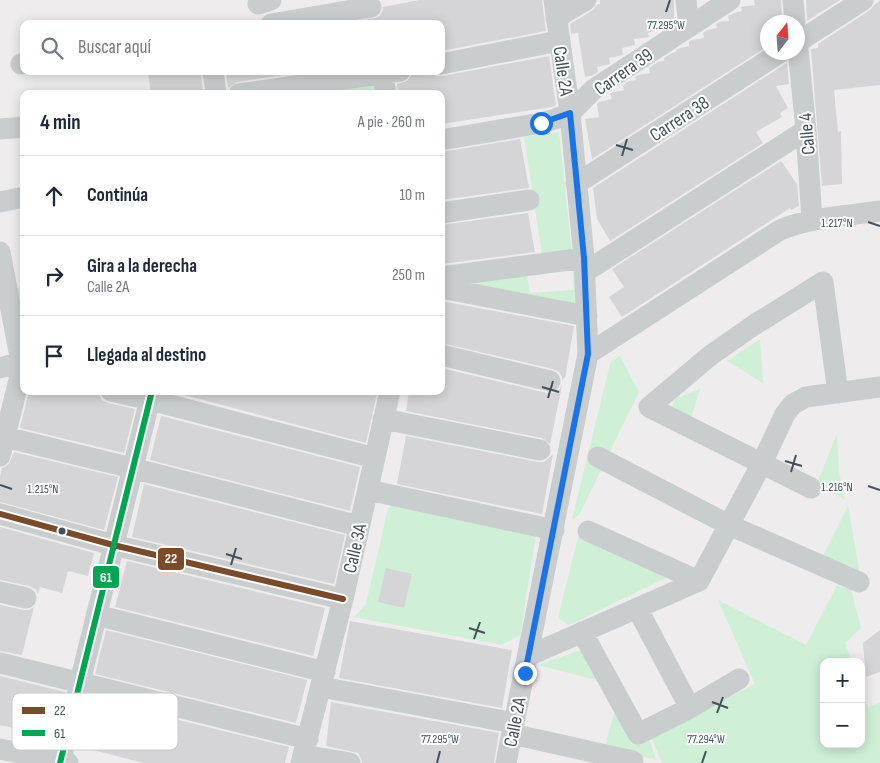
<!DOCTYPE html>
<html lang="es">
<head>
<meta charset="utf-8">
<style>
	:root { --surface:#fff; --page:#f6f6f7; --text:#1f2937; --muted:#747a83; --line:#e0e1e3 }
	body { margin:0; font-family:"Sofia Sans Condensed",sans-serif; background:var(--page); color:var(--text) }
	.controls { position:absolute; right:15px; bottom:15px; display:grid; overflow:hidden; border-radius:10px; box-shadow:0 2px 12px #0003 }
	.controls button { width:45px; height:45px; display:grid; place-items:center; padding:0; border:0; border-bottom:1px solid var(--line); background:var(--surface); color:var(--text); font:25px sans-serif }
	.compass { position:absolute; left:760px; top:15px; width:45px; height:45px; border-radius:50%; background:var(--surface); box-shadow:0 2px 12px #0003; rotate:17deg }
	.stop { position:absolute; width:15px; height:15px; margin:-11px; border:4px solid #1a73e8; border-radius:50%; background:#fff }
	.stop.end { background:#1a73e8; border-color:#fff; box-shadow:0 1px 5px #0008 }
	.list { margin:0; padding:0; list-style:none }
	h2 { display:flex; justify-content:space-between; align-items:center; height:65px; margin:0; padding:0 20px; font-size:21px }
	h2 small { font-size:16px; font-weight:400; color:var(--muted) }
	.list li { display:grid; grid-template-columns:32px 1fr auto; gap:15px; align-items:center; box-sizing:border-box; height:80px; padding:0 20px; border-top:1px solid var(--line) }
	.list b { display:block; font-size:19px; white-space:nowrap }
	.list p { margin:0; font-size:16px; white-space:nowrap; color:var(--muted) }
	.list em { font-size:16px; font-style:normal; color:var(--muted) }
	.icon { flex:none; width:28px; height:28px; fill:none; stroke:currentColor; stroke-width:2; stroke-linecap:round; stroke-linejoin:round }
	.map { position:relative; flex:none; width:880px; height:763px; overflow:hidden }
	.search { position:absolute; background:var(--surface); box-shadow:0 2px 12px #0003; left:20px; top:20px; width:425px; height:55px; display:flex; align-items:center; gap:12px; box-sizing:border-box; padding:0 18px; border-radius:10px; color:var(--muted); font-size:19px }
	.panel { position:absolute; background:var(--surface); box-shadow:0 2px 12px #0003; left:20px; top:90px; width:425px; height:305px; border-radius:10px }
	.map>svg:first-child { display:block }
	.green { fill:#cfefd6 }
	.building { fill:#d5d5d7 }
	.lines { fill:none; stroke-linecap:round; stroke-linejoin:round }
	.minor { stroke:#c9cdce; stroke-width:21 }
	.bus-1-casing { stroke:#fff; stroke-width:10 }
	.bus-2-casing { stroke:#fff; stroke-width:10 }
	.bus-1 { stroke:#7a4b2a; stroke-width:6 }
	.bus-2 { stroke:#00a651; stroke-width:6 }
	.route { stroke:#1a73e8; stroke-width:6 }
	.ticks { fill:none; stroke:#43525a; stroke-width:2 }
	.bus-dot { fill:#43525a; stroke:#fff; stroke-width:2 }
	.labels { text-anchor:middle; stroke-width:4; stroke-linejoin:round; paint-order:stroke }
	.street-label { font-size:19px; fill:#43525a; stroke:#fff }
	.key { fill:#fff; stroke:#c7cbce; stroke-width:1 }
	.key-label { font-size:14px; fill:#43525a }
	.ticks-label { font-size:12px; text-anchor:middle; fill:#43525a; stroke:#fff; stroke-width:4; stroke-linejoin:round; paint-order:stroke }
	.line-badge { stroke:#fff; stroke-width:2 }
	.badge-label { font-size:14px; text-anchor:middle; font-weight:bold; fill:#fff }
</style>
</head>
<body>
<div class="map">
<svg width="880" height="763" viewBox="0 0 880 763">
	<rect width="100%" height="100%" fill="#eeeced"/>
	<!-- green -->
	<path class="green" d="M378,81L380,94H299Z
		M559,132L572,255L543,260L524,137Z
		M580,260L584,312L441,283L526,270L530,293L574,290L572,264Z
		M24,287V341L18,288Z
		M760,339L763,383L727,361Z
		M620,356L639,392L579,515L572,519L611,361Z
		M700,389L691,418L671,408L676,398Z
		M837,434L839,472L845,500L817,483Z
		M399,501L537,528L520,635L502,645L354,617L366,604L388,509Z
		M848,506L861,581L821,560Z
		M579,534L672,575L569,625L558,618Z
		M837,585L851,590L861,628L845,643L852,662H824V744H861V689L868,708L880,702V763H662L651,737L755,684L718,600L806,645Z
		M592,646L612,684L538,665Z
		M619,695L641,736L650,742L656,760L605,747Z"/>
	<!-- building -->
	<path class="building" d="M419,0H542L546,31L441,51V24H347L379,17L382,12L383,7Z
		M600,0H674V20L661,22L662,29L648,33L649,37L634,39L635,45L622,48L623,55L609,58L610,64L597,67L598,72L591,76L585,77L578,33L571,34L570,24L593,10L598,4H600Z
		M754,0H781L782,22H768V46L592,159L585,119L599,117L597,104L599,102L612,99L610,93L624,90L623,85L629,81L636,80L635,77L639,75L650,73L649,68L658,62L664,61V58L672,53L676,52V50L680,48L689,46V42L692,40L704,38L703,33L707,30L717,28L716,24L719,22L729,21L728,16L734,13L742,11L741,7L755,5Z
		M806,0H840L807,21Z
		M880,1V85L834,90L838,132L841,131L842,184L822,186L811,49L818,48V44L870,10L875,4Z
		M549,56L556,105L552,107L441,124V94H398L397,84L407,81L412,74L431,71L436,76H443Z
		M787,63L789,84L776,86L788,108L780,113L782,117L756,132L763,143L610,241L597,219L593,188Z
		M148,71H201L203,92L188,94H151Z
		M226,71H289V74L237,82L228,88Z
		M520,139L529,188L441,200V152Z
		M781,161L797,184L799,206L791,210L790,208L622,317L609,297L624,287L612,269Z
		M528,213L535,252L441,264V225Z
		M441,301L574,326L565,378H563L562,382V377L559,372L553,369L441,343Z
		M441,368L547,393H554L559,390L562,385L550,444L542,438L406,411L409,391H441Z
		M29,391H84L99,395L102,400L108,403L135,409L124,453L20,428Z
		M169,391H371L377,393L366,443Z
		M161,416L360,467L350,511L150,460Z
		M406,436L538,462H544L553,454L542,514L397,484Z
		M14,452L118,477L104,530L0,502V477L2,468L9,464Z
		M144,484L345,535L334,584L132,537Z
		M0,527L94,553L88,576L68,571L62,593L40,587L38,594L35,589L29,586L0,580Z
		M127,561L325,608L313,656L115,607Z
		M386,568L412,574L404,608L378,602Z
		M0,605L24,610H29L34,607L22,655L0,651Z
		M350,621L512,650L502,708L339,678Z
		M106,630L307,680L296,723L95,674Z
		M880,630V672L866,677L863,643Z
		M0,676L65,692L53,737L0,725Z
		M89,698L289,747L285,763H144L77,746Z
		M331,702L499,733L494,763H362L361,758L358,753L326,746Z"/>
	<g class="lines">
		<!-- minor -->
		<path class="minor" d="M686,0L689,26
			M793,0L795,22
			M258,4L271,0
			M556,18L586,0
			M271,24L371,7
			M798,42L863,0
			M798,49L806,130L812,220
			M21,64L24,63
			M441,64L559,41
			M213,71L216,94
			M382,71L386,94
			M239,94L400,71
			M0,129L24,127
			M441,140L541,123L555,119L570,113L594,89L730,0
			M576,184L781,52
			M0,202L24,197
			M441,213L529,200
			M0,252L21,362V372L0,456
			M585,272L806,130
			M441,277L584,258
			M441,288L587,316
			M588,354L780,230C811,217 847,216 880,211
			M441,355L550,381
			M0,368L24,361
			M111,391L150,400L375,458
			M383,419L540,450
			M5,437L132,468L359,526
			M598,457L729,525L859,582
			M811,488L649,407L711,355L754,325L823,282L838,393
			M368,490L554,530
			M0,514L113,545L343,599
			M588,531L699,581
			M0,592L26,598
			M637,608L690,708
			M96,615L325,672
			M582,632L638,734L690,708L739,679
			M528,656L699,581L762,463L785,414L793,404L806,397L880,387
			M0,663L308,739
			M321,687L514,723
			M512,734L633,761
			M0,749L68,763
			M303,755L350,763
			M60,763L152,391
			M301,763L343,599L390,391
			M506,763L588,354L584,258L570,113L554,0"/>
		<!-- bus-1 casing -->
		<g class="bus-1-casing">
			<path id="bus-1" d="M0,514L113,545L343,599"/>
		</g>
		<!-- bus-2 casing -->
		<g class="bus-2-casing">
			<path id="bus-2" d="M60,763L152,391"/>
		</g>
		<!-- bus-1 -->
		<use href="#bus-1" class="bus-1"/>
		<!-- bus-2 -->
		<use href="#bus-2" class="bus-2"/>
	</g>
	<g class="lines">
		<!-- route -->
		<path class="route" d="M525,673L588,354L584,258L570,113L541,123"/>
	</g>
	<!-- ticks -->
	<path class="ticks" d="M666,12L670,0M616,145L633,150M622,156L627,139M868,222L880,226M542,387L559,392M548,398L553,381M785,461L802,466M791,472L796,455M0,485L12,489M868,486L880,490M226,554L242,559M231,565L236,548M469,628L485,633M474,639L480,622M712,702L728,708M717,713L723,697M437,763L440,751M702,763L706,751"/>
	<!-- markers -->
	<circle class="bus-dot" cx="62" cy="531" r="4.5"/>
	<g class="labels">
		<!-- street labels -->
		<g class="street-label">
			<text transform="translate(564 71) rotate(82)" y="7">Calle 2A</text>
			<text transform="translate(623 71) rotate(-35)" y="7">Carrera 39</text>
			<text transform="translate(679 118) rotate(-33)" y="7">Carrera 38</text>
			<text transform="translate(806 134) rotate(-95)" y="7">Calle 4</text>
			<text transform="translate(354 548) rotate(-77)" y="7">Calle 3A</text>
			<text transform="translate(514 722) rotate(-79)" y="7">Calle 2A</text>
		</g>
	</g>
	<!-- legend -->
	<rect x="12" y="693" width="166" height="57" rx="8" class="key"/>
	<rect x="22" y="707" width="23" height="7" fill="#7a4b2a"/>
	<rect x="22" y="730" width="23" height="6" fill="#00a651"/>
	<g class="key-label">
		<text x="54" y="715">22</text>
		<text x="54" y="738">61</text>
	</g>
	<g class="ticks-label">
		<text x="666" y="29">77.295°W</text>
		<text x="837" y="227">1.217°N</text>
		<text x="837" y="491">1.216°N</text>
		<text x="43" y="493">1.215°N</text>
		<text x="440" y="743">77.295°W</text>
		<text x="706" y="743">77.294°W</text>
	</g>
	<g class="line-badge">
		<rect x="157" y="547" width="28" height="24" rx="5" fill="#7a4b2a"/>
		<rect x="92" y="565" width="28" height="24" rx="5" fill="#00a651"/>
	</g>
	<g class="badge-label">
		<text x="171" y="563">22</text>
		<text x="106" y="582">61</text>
	</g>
</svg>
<div class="controls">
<button>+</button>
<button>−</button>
</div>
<svg class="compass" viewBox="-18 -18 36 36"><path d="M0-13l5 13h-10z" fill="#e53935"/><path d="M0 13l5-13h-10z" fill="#747a83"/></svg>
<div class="stop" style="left:541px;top:123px"></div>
<div class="stop end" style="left:525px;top:673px"></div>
<div class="search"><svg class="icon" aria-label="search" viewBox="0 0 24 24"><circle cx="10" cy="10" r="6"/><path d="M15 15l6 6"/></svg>Buscar aquí</div>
<section class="panel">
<h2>4 min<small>A pie · 260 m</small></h2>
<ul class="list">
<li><svg class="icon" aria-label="ahead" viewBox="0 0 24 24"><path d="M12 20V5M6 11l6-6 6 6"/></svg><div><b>Continúa</b></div><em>10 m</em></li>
<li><svg class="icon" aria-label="right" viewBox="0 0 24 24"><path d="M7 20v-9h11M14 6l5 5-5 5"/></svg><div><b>Gira a la derecha</b><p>Calle 2A</p></div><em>250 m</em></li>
<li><svg class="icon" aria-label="arrive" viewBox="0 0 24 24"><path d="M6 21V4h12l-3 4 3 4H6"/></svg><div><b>Llegada al destino</b></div></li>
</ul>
</section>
</div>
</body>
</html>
